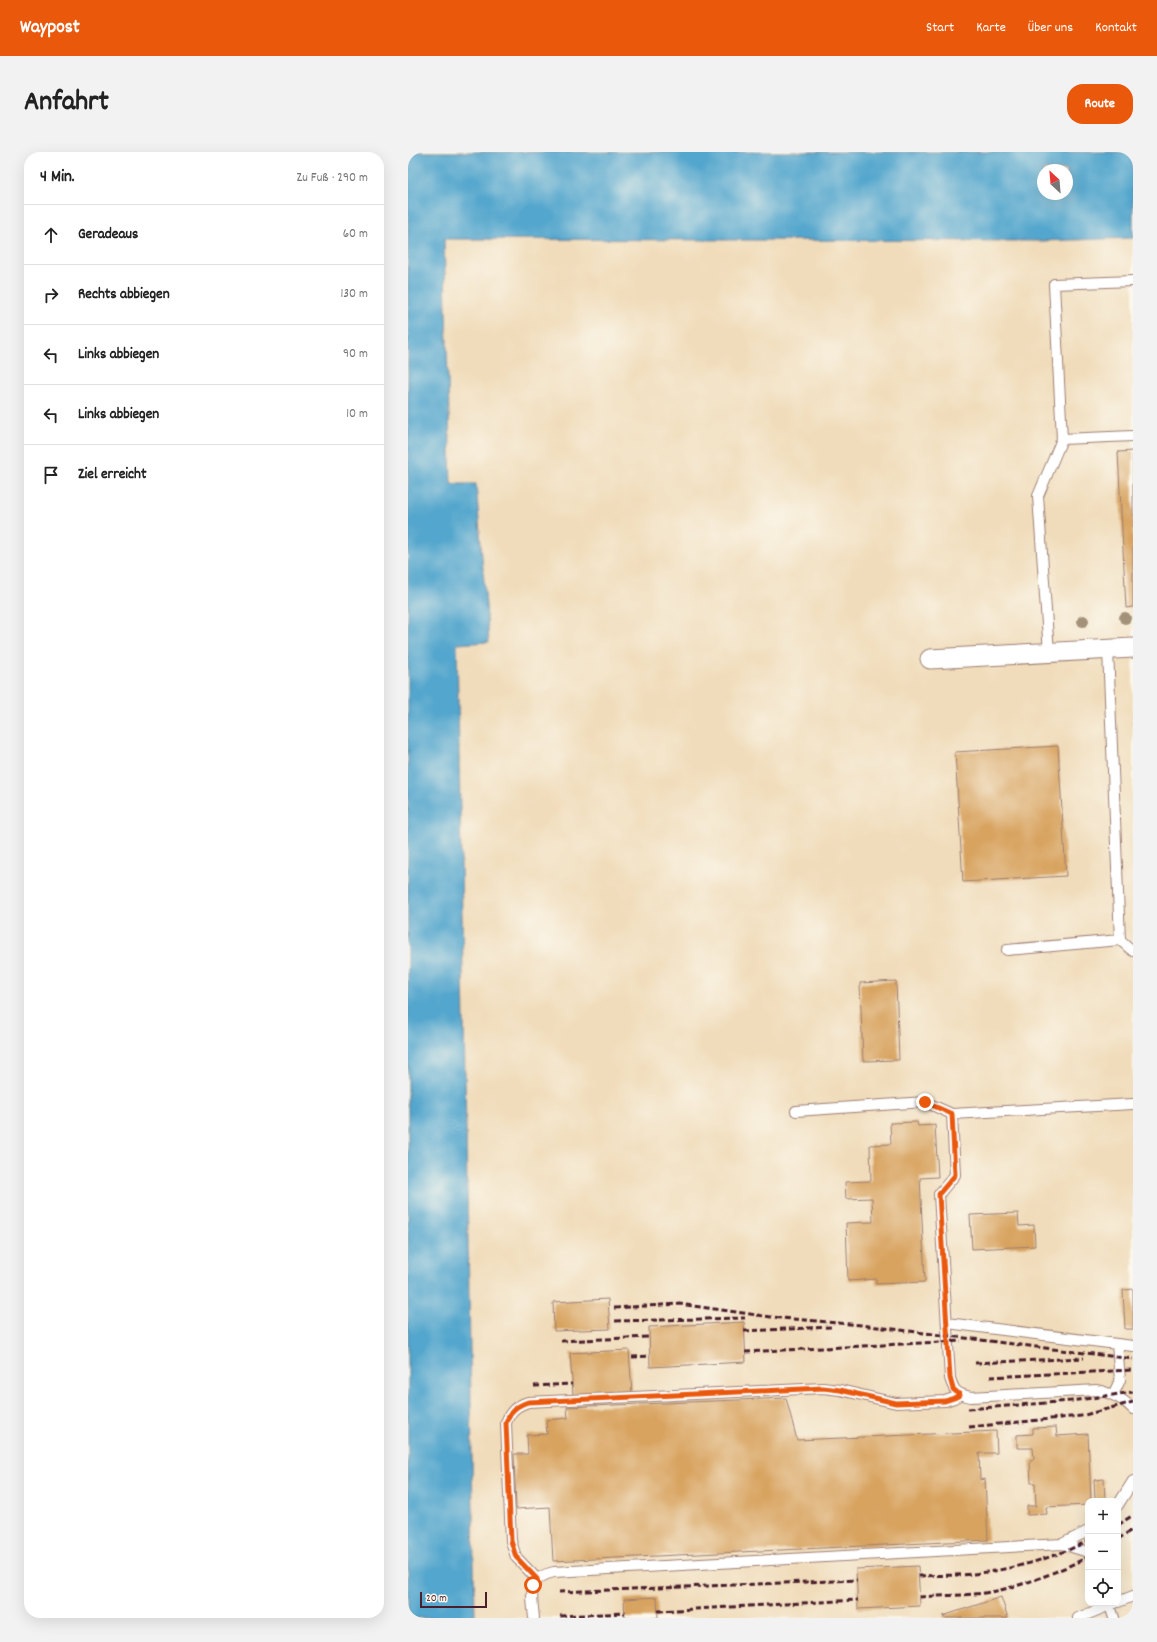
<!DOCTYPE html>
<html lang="de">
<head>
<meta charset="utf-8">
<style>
	:root { --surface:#fff; --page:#f2f2f2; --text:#222; --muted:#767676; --line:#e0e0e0; --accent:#ea580c }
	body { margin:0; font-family:Dekko,sans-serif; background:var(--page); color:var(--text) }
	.controls { position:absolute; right:12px; bottom:12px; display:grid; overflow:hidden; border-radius:8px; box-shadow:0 4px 16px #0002 }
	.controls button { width:36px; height:36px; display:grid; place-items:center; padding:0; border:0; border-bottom:1px solid var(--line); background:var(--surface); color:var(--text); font:20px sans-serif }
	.compass { position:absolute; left:629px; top:12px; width:36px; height:36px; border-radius:50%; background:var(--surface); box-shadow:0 4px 16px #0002; rotate:334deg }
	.scale { position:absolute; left:12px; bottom:10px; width:67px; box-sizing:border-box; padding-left:4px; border:2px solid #4a1f2b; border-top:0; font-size:11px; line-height:14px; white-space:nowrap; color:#4a1f2b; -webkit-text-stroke:3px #fbf7ec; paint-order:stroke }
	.stop { position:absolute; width:12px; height:12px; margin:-9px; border:3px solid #ea580c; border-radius:50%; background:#fff }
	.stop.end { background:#ea580c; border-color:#fff; box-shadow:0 1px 4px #0008 }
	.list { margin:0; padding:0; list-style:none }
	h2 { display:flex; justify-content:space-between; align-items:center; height:52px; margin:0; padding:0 16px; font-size:17px }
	h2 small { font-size:13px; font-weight:400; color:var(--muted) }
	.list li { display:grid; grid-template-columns:26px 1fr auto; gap:12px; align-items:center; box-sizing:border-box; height:60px; padding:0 16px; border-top:1px solid var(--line) }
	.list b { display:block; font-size:15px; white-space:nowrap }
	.list em { font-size:13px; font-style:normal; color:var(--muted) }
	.icon { flex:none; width:22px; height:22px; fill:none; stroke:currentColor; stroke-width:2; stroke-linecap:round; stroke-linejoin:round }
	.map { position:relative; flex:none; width:725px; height:1466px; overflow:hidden; border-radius:16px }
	header { display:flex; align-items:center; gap:24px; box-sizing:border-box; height:56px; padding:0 20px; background:var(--accent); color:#fff }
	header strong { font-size:19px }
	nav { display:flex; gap:22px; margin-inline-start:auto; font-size:14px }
	.intro { display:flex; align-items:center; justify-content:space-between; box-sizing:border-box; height:96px; padding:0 24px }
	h1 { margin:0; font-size:28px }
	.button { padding:10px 18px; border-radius:16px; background:var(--accent); color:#fff; font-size:14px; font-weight:700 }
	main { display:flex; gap:24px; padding:0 24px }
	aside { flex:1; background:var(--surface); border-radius:16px; box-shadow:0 4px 16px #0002 }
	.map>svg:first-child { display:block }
	.water { fill:#52a6cd; stroke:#4e627c; fill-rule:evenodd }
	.building { fill:#d8a35e }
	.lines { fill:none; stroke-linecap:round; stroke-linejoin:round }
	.lane-casing { stroke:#9d7e72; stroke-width:12 }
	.street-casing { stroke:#9d7e72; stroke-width:21 }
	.lane { stroke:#fff; stroke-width:10 }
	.street { stroke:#fff; stroke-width:19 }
	.rail { stroke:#4a1f2b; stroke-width:3; stroke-dasharray:6 3; stroke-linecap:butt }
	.tree { fill:#a39179 }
	.route { stroke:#ea580c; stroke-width:5 }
</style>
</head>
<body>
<header>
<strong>Waypost</strong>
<nav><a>Start</a><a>Karte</a><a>Über uns</a><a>Kontakt</a></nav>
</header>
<div class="intro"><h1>Anfahrt</h1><a class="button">Route</a></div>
<main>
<aside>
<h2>4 Min.<small>Zu Fuß · 290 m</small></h2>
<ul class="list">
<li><svg class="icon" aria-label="ahead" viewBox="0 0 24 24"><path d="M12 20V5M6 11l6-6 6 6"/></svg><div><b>Geradeaus</b></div><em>60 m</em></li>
<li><svg class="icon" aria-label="right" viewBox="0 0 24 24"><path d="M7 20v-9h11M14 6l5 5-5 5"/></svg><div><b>Rechts abbiegen</b></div><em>130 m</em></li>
<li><svg class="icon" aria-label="left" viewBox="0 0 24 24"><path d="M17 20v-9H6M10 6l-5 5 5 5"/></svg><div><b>Links abbiegen</b></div><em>90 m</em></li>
<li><svg class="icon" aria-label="left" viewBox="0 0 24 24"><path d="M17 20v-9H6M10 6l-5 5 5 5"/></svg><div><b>Links abbiegen</b></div><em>10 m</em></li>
<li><svg class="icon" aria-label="arrive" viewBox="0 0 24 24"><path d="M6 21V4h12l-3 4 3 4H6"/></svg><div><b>Ziel erreicht</b></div></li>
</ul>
</aside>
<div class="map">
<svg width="725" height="1466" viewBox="0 0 725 1466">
	<rect width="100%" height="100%" fill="#fbf7ec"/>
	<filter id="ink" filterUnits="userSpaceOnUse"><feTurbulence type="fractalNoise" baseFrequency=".025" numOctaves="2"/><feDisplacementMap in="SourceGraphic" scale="8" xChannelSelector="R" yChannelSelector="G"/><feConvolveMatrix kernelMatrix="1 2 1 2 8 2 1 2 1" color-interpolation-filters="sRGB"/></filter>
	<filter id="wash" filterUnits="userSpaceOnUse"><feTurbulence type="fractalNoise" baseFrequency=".012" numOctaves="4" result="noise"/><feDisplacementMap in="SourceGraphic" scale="16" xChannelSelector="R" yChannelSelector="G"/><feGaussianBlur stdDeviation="0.9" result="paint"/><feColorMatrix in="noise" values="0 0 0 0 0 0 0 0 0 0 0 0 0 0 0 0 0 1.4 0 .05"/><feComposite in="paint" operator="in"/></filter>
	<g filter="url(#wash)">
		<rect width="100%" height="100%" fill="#f0dcba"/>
		<!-- water -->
		<path class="water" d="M0,0H725V86L634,89L36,87L43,332H68L81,490L49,492L67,1466H0ZM635,18H659V42H635Z"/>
		<g id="blocks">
			<!-- building -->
			<path class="building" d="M725,299V455L718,456L710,300Z
				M650,594L658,724L555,730L547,600Z
				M488,829L491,908L455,909L452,831Z
				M509,970L510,974L527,973L530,1025L512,1026L517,1130L468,1132V1127L440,1129L438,1071L465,1070L464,1046L438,1047L437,1030L463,1029L462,993L483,992L482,971Z
				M610,1061L611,1074L626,1073L627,1094L564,1097L562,1063Z
				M725,1137V1177H717L715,1138Z
				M200,1147L202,1177L146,1179L145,1150Z
				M336,1170L338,1210L242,1215L241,1175Z
				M221,1198L224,1241L165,1243L162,1201Z
				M378,1246L389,1288L588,1279L589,1301H571L572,1328L577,1327L580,1388L145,1409L142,1355L108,1357L106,1302H120L119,1283L139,1282L138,1268L160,1266L159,1255Z
				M648,1275L649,1284L680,1282L683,1349H680V1353L638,1355L639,1362L619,1363V1354H628L627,1331H623L622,1308L626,1307L625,1296H609V1283L625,1282V1276Z
				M696,1327L697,1347L687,1348L686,1328Z
				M510,1414L512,1454L450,1457L448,1417Z
				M249,1445L250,1466H217L216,1447Z
				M593,1445L600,1466H536L535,1464Z"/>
		</g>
	</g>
	<g filter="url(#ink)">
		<use href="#blocks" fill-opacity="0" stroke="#9d7e72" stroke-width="1"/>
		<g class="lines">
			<!-- lane casing -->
			<g class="lane-casing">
				<path id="lane" d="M654,287L725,284
					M641,501L630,344L654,287L646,132L725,129
					M712,788L725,799
					M599,798L712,788L700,498
					M388,959L517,950L544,962L725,952
					M544,962L547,1023L531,1042L542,1226C546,1240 549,1242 563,1245L689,1238C702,1241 716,1247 725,1257
					M539,1171L725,1194
					M705,1243L712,1228L709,1192
					M710,1353L725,1329
					M654,1392L680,1379
					M129,1427L108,1405L103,1389L98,1271C102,1259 108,1254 120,1250L415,1236L432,1238L488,1251L537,1249L546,1246L552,1243
					M710,1450L725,1444
					M701,1451L706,1466
					M126,1466C124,1443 118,1426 146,1420L654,1392L680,1400
					M670,1466L707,1451"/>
			</g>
			<!-- street casing -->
			<g class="street-casing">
				<path id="street" d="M522,507L725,496"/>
			</g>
			<!-- lane -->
			<use href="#lane" class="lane"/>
			<!-- street -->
			<use href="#street" class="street"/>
			<!-- rail -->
			<path class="rail" d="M206,1156L271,1152L363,1165L453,1173L725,1207
				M207,1169L337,1166
				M336,1179L423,1175
				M153,1189L241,1185
				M337,1200L553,1189
				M224,1205L242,1204
				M567,1211L676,1206
				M582,1225L725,1218
				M126,1234L164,1232
				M560,1257L663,1249L725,1240
				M561,1275L673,1264L725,1250
				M710,1373L725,1363
				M710,1387L725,1377
				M511,1424C531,1423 552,1424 572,1421C609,1416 646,1406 680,1389
				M151,1440L449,1428
				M512,1445C537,1443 564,1444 588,1439C620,1432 651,1419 680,1405
				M250,1459L450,1448
				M152,1464L217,1461"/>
		</g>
		<!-- trees -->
		<g class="tree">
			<circle cx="717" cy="466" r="6"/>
			<circle cx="675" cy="469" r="6"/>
		</g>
	</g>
	<g class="lines" filter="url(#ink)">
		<!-- route -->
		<path class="route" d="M125,1433L129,1427L108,1405L103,1389L98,1271C102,1259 108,1254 120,1250L415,1236L432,1238L488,1251L537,1249L546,1246L552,1243L545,1237L542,1226L531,1042L547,1023L544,962L517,950"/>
	</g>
</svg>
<div class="controls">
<button>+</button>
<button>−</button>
<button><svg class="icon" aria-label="locate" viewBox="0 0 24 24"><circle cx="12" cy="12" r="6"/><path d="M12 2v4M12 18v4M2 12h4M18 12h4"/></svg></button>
</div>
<svg class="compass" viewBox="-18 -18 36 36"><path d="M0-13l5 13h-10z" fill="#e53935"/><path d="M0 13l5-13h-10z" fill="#767676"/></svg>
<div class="scale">20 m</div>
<div class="stop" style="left:125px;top:1433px"></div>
<div class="stop end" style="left:517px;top:950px"></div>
</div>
</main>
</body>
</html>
